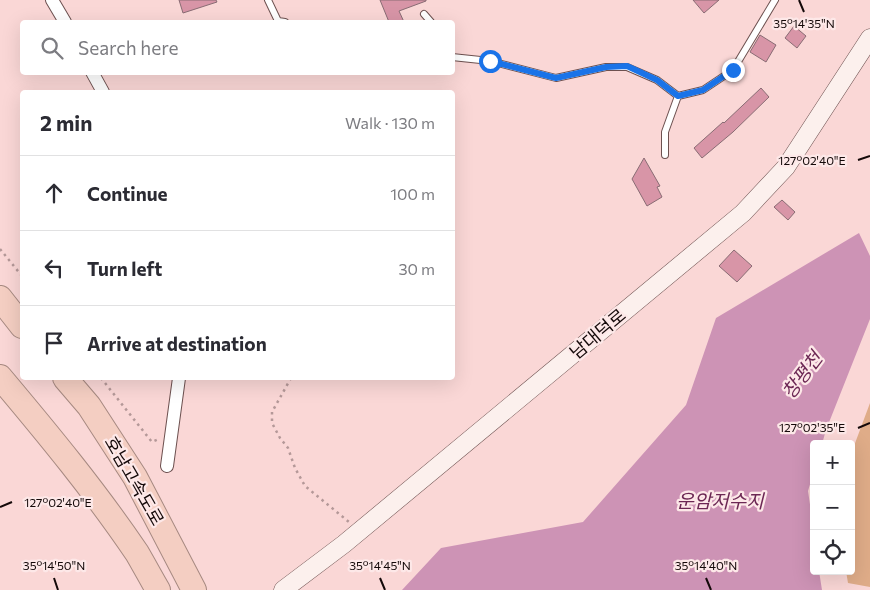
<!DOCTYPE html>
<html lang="en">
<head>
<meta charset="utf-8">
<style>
	:root { --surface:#fff; --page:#f7f7f7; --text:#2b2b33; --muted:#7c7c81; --line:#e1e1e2 }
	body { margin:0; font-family:Commissioner,"Noto Sans KR",sans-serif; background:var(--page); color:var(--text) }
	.controls { position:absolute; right:15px; bottom:15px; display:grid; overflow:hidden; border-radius:5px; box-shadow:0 5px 20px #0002 }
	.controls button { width:45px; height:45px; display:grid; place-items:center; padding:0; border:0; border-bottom:1px solid var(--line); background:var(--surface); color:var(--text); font:25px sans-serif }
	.stop { position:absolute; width:15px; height:15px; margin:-11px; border:4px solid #1a73e8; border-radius:50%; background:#fff }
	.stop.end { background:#1a73e8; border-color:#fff; box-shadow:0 1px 5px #0008 }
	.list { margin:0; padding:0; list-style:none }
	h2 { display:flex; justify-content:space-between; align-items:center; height:65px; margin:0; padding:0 20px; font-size:21px }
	h2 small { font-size:16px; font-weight:400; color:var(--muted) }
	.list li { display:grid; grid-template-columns:32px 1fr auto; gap:15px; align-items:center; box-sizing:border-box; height:75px; padding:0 20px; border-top:1px solid var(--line) }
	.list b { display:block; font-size:19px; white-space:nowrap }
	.list em { font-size:16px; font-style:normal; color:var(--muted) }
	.icon { flex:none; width:28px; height:28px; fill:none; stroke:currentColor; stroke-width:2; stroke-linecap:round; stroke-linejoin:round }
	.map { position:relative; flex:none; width:870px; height:590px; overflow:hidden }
	.search { position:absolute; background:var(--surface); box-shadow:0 5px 20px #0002; left:20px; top:20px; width:435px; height:55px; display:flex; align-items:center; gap:12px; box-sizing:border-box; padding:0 18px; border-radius:5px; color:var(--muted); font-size:19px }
	.panel { position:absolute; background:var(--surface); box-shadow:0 5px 20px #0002; left:20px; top:90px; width:435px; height:290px; border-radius:5px }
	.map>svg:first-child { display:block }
	.green { fill:#dfac88 }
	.water { fill:#cd93b5 }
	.building { fill:#d895a7; stroke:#896c74 }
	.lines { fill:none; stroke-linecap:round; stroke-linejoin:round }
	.service-casing { stroke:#6d5150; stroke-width:8 }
	.minor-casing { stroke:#6d5150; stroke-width:14 }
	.secondary-casing { stroke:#6d5150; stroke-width:19 }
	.motorway-casing { stroke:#a68981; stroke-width:26 }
	.path { stroke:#b49898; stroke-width:2.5; stroke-dasharray:2.5 4; stroke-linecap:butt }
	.service { stroke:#fff; stroke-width:6 }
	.minor { stroke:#fff; stroke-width:12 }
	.secondary { stroke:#fcf0ed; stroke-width:18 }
	.motorway { stroke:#f4cec2; stroke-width:24 }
	.route { stroke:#1a73e8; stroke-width:6 }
	.ticks { fill:none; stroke:#140909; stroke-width:2 }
	.labels { text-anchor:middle; stroke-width:4.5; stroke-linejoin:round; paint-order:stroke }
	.street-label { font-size:18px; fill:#140909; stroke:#fde8e8 }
	.water-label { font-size:19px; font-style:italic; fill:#6c2754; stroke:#fde8e8 }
	.ticks-label { font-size:12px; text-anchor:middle; fill:#140909; stroke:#fde8e8; stroke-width:4.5; stroke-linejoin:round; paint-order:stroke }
</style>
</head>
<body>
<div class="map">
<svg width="870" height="590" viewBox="0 0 870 590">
	<rect width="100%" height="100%" fill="#fad7d6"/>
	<!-- green -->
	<path class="green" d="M870,403V587L848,583L846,571H851V454Z"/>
	<!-- water -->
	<path class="water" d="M859,233L870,256V319L826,430L822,444H814V471L808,491L814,531V571H819L822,590H402L441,548L583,522L686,405L716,318Z"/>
	<!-- building -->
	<path class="building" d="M179,0H216L217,2L183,13Z
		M380,0H426V1L399,11L404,22H389Z
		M693,0H719L704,13Z
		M794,26L806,36L797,48L785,38Z
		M760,35L776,45L766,62L750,52Z
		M761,88L769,97L733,132L702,158L694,148L723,122L724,123Z
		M644,158L660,186L657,187L662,197L647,206L632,179Z
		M782,200L795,212L788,220L774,207Z
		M734,250L752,266L737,282L719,266Z"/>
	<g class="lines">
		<!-- service casing -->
		<g class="service-casing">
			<path id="service" d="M268,0L278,21L285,22
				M424,14L431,22
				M452,57L490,61L556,78L606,67H627L657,80L678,96
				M665,155V132L678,96L703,90L733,70L775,0"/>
		</g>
		<!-- minor casing -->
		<g class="minor-casing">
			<path id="minor" d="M52,0L65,22
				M92,72L103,92
				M167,466L179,378"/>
		</g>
		<!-- secondary casing -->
		<g class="secondary-casing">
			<path id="secondary" d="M283,590L344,544L743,213L786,167L870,38"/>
		</g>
		<!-- motorway casing -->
		<g class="motorway-casing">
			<path id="motorway" d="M0,298L22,326
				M0,377C48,434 95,491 137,553C144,565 151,578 158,590
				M65,378L89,406L135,477L194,590"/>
		</g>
		<!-- path -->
		<path class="path" d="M0,249L22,276
			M101,378L152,442L159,439
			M291,378L272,412V423L280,438L288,448L295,468L305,486L349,522"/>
		<!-- service -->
		<use href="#service" class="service"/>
		<!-- minor -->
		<use href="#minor" class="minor"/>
		<!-- secondary -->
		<use href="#secondary" class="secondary"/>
		<!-- motorway -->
		<use href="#motorway" class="motorway"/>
	</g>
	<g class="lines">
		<!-- route -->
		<path class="route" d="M490,61L556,78L606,67L627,66L657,80L678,96L703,90L733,70"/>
	</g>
	<!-- ticks -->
	<path class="ticks" d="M799,0L804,12M858,160L870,156M858,428L870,423M0,507L12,502M54,578L58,590M380,578L385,590M706,578L711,590"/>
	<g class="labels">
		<!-- street labels -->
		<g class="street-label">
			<text transform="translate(598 334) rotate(-40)" y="6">남대덕로</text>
			<text transform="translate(134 481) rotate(60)" y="6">호남고속도로</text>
		</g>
		<!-- water labels -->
		<g class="water-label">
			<text transform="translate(802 375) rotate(-53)" y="7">창평천</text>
			<text x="720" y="508">운암저수지</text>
		</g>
	</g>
	<g class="ticks-label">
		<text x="804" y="28">35°14'35"N</text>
		<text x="812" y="165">127°02'40"E</text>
		<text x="812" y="432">127°02'35"E</text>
		<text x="58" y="507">127°02'40"E</text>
		<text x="54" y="570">35°14'50"N</text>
		<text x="380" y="570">35°14'45"N</text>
		<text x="706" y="570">35°14'40"N</text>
	</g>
</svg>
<div class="controls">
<button>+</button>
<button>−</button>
<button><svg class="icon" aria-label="locate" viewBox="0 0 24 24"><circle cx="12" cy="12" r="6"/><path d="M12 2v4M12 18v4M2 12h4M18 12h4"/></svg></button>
</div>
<div class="stop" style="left:490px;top:61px"></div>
<div class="stop end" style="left:733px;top:70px"></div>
<div class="search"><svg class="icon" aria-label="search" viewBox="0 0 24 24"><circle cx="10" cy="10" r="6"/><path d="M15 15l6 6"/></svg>Search here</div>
<section class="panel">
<h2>2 min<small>Walk · 130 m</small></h2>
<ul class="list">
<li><svg class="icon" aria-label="ahead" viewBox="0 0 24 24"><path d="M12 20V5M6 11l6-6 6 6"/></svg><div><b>Continue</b></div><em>100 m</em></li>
<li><svg class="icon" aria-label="left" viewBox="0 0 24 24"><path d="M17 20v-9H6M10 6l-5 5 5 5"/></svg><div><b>Turn left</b></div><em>30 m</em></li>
<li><svg class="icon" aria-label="arrive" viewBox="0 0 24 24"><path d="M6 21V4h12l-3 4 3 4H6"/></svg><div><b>Arrive at destination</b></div></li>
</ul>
</section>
</div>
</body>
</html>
